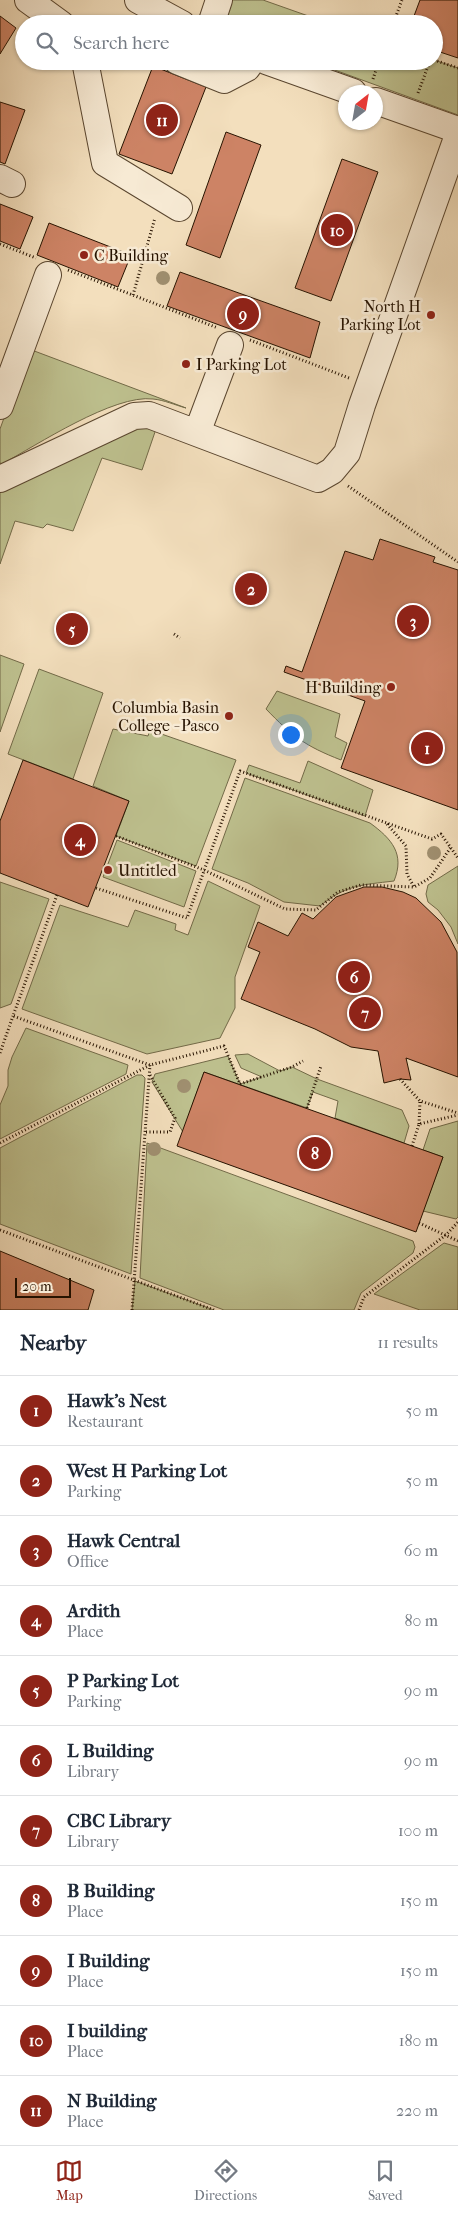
<!DOCTYPE html>
<html lang="en">
<head>
<meta charset="utf-8">
<style>
	:root { --surface:#fff; --page:#f2f2f3; --text:#1f2937; --muted:#747a83; --line:#e0e1e3; --accent:#8f2418 }
	body { margin:0; font-family:"IM FELL French Canon",serif; background:var(--page); color:var(--text) }
	.compass { position:absolute; left:338px; top:85px; width:45px; height:45px; border-radius:50%; background:var(--surface); box-shadow:0 1px 4px #0004; rotate:31deg }
	.scale { position:absolute; left:15px; bottom:12px; width:56px; box-sizing:border-box; padding-left:5px; border:2px solid #271300; border-top:0; font-size:14px; line-height:18px; white-space:nowrap; color:#271300; -webkit-text-stroke:4px #f7ead4; paint-order:stroke }
	.you { position:absolute; left:290px; top:734px; width:18px; height:18px; margin:-12px; border:4px solid #fff; border-radius:50%; background:#1a73e8; box-shadow:0 0 0 8px #1a73e833 }
	.badge { display:grid; place-items:center; width:32px; height:32px; border-radius:50%; background:var(--accent); color:#fff; font-size:16px; font-weight:700 }
	.pin { position:absolute; translate:-50% -50%; border:2px solid #fff; box-shadow:0 1px 5px #0006 }
	.list { margin:0; padding:0; list-style:none }
	h2 { display:flex; justify-content:space-between; align-items:center; height:65px; margin:0; padding:0 20px; font-size:21px }
	h2 small { font-size:16px; font-weight:400; color:var(--muted) }
	.list li { display:grid; grid-template-columns:32px 1fr auto; gap:15px; align-items:center; box-sizing:border-box; height:70px; padding:0 20px; border-top:1px solid var(--line) }
	.list b { display:block; font-size:19px; white-space:nowrap }
	.list p { margin:0; font-size:16px; white-space:nowrap; color:var(--muted) }
	.list em { font-size:16px; font-style:normal; color:var(--muted) }
	.icon { flex:none; width:28px; height:28px; fill:none; stroke:currentColor; stroke-width:2; stroke-linecap:round; stroke-linejoin:round }
	.map { position:relative; flex:none; width:458px; height:1310px; overflow:hidden }
	.search { position:absolute; background:var(--surface); box-shadow:0 1px 4px #0004; left:15px; right:15px; top:15px; height:55px; display:flex; align-items:center; gap:12px; box-sizing:border-box; padding:0 18px; border-radius:28px; color:var(--muted); font-size:19px }
	.sheet { height:835px; background:var(--surface) }
	nav { display:flex; justify-content:space-around; align-items:center; box-sizing:border-box; height:70px; border-top:1px solid var(--line); background:var(--surface); font-size:14px; color:var(--muted) }
	nav a { display:grid; justify-items:center; gap:2px }
	nav .on { color:var(--accent) }
	.map>svg:first-child { display:block }
	.green { fill:#bec18f; stroke:#726a48 }
	.building { fill:#cd8365; stroke:#271300 }
	.lines { fill:none; stroke-linecap:round; stroke-linejoin:round }
	.minor-casing { stroke:#5a462f; stroke-width:28 }
	.path { stroke:#271300; stroke-width:3; stroke-dasharray:1 2.5; stroke-linecap:butt }
	.minor { stroke:#f7ead4; stroke-width:26 }
	.tree { fill:#a09071 }
	.poi-dot { fill:#8f2418; stroke:#f7ead4; stroke-width:2 }
	.labels { text-anchor:middle; stroke-width:5; stroke-linejoin:round; paint-order:stroke }
	.poi-label { font-size:16px; fill:#271300; stroke:#f7ead4; text-anchor:start }
</style>
</head>
<body>
<div class="map">
<svg width="458" height="1310" viewBox="0 0 458 1310">
	<rect width="100%" height="100%" fill="#f3dfbd"/>
	<filter id="stains"><feTurbulence type="fractalNoise" baseFrequency=".004" numOctaves="4"/><feColorMatrix values="0 0 0 0 .2 0 0 0 0 .09 0 0 0 0 .02 0 0 0 .5 -.17"/></filter>
	<radialGradient id="worn" r=".72"><stop offset=".6" stop-color="#630" stop-opacity="0"/><stop offset="1" stop-color="#630" stop-opacity=".3"/></radialGradient>
	<!-- green -->
	<path class="green" d="M227,0H263L331,24H216Z
		M434,60L458,68V115L310,61Z
		M29,349L186,408C175,405 164,400 153,399C114,394 37,445 2,464L0,463V429Z
		M134,428L156,429L142,470L102,458L73,531L47,524L43,528L15,521L0,564V479Z
		M0,655L24,664L0,732Z
		M39,669L103,693L73,779L8,754Z
		M277,691L340,714L335,737L347,743L341,760C305,746 292,736 266,709Z
		M113,729L148,736L150,730L236,760L196,866L116,836L129,801L93,786Z
		M308,761L373,790L365,816L246,773L249,765L300,783Z
		M245,778L370,823C392,839 405,854 394,881C361,885 346,885 320,906L284,902L248,883L212,869Z
		M117,840L196,871L184,907L103,877Z
		M458,866V944L451,927L438,910L428,902L426,894L428,885Z
		M208,881L260,906L235,977V1008L220,1038L147,1054L22,1009L60,905L128,927L135,910L176,924L175,930L188,935Z
		M0,882L49,899L11,1004L0,1008Z
		M26,1028L128,1065L126,1074L0,1139V1105L8,1086V1070L12,1057Z
		M248,1054L280,1071L292,1067L317,1079L402,1110L409,1126L404,1143L335,1118L338,1101L313,1092L307,1108L204,1072L183,1132L152,1082L155,1074L228,1056L240,1084L262,1077L241,1068L235,1055Z
		M137,1075H142L145,1078L131,1274L0,1224V1148Z
		M458,1121V1217L456,1219L423,1211L443,1157L423,1150L430,1129Z
		M147,1143L413,1241L415,1247L413,1253L361,1293L354,1310H224L140,1278Z
		M444,1243L458,1247V1310H420L374,1294Z
		M135,1281L214,1310H132Z"/>
	<!-- building -->
	<path class="building" d="M420,0H458V58L434,50V24H411Z
		M0,16L16,28L0,54Z
		M153,66L206,87L172,174L119,154Z
		M0,102L25,110L5,164L0,162Z
		M226,132L261,145L220,258L186,245Z
		M342,159L378,172L331,301L295,288Z
		M0,204L33,217L20,249L0,241Z
		M49,223L131,255L118,287L37,255Z
		M180,272L320,322L310,358L167,306Z
		M380,539L435,557L433,562L458,570V810L341,768L365,701L284,672L286,666L302,672L345,551L373,560Z
		M23,760L129,801L88,907L0,873V821Z
		M364,887H382L403,892L416,898L441,922L457,952L458,1077L406,1058L411,1080L400,1079L384,1083L378,1051L351,1047L315,1029L241,999L260,952L248,947L258,922L288,936L302,913L313,919L336,897Z
		M204,1072L443,1157L416,1232L177,1146Z
		M0,1251L94,1290L88,1310H0Z"/>
	<g class="lines">
		<!-- minor casing -->
		<g class="minor-casing">
			<path id="minor" d="M28,0L61,24
				M138,0L182,24
				M211,24L219,0
				M85,61L105,163L179,208
				M177,61L224,80L247,68L252,61
				M266,61L353,92
				M376,101L458,130
				M0,178L12,184
				M0,406L48,275
				M197,433L230,345
				M0,479L134,416L149,415L318,479L332,471L347,453L362,405L458,135"/>
		</g>
		<!-- path -->
		<path class="path" d="M393,24L402,0
			M434,60L458,68
			M373,79L379,61
			M418,93L430,61
			M0,244L36,258
			M68,270L218,328
			M133,295L155,218
			M250,340L349,378
			M348,486L458,562
			M174,634L180,638
			M387,824L406,846L407,874L414,887
			M116,836L204,870L285,909L316,910L338,892L361,885L414,887L430,878L451,847
			M96,888L187,918L240,771L432,839L441,834L458,858
			M57,895L13,1016L150,1065L224,1046L240,1084L292,1067L303,1061
			M0,1053L13,1016
			M400,1079L420,1101L458,1113
			M307,1108L321,1066
			M419,1124L420,1101
			M146,1132H170L175,1118L150,1075
			M0,1143L150,1065
			M412,1146L419,1124L458,1115
			M419,1223L458,1241
			M0,1230L214,1310
			M132,1310L150,1065
			M359,1310L364,1297L447,1234L458,1222"/>
		<!-- minor -->
		<use href="#minor" class="minor"/>
	</g>
	<!-- trees -->
	<g class="tree">
		<circle cx="163" cy="278" r="7"/>
		<circle cx="434" cy="853" r="7"/>
		<circle cx="184" cy="1086" r="7"/>
		<circle cx="154" cy="1149" r="7"/>
	</g>
	<!-- markers -->
	<g class="poi-dot">
		<circle cx="84" cy="255" r="5"/>
		<circle cx="431" cy="315" r="5"/>
		<circle cx="186" cy="364" r="5"/>
		<circle cx="391" cy="687" r="5"/>
		<circle cx="229" cy="716" r="5"/>
		<circle cx="108" cy="870" r="5"/>
	</g>
	<g class="labels">
		<!-- poi labels -->
		<g class="poi-label">
			<text x="94" y="261">C Building</text>
			<text x="421" y="312" text-anchor="end">North H<tspan x="421" dy="18">Parking Lot</tspan></text>
			<text x="196" y="370">I Parking Lot</text>
			<text x="381" y="693" text-anchor="end">H Building</text>
			<text x="219" y="713" text-anchor="end">Columbia Basin<tspan x="219" dy="18">College - Pasco</tspan></text>
			<text x="118" y="876">Untitled</text>
		</g>
	</g>
	<rect width="100%" height="100%" filter="url(#stains)"/>
	<rect width="100%" height="100%" fill="url(#worn)"/>
</svg>
<svg class="compass" viewBox="-18 -18 36 36"><path d="M0-13l5 13h-10z" fill="#e53935"/><path d="M0 13l5-13h-10z" fill="#747a83"/></svg>
<div class="scale">20 m</div>
<div class="you"></div>
<div class="pin badge" style="left:427px;top:748px">1</div>
<div class="pin badge" style="left:251px;top:589px">2</div>
<div class="pin badge" style="left:413px;top:621px">3</div>
<div class="pin badge" style="left:80px;top:840px">4</div>
<div class="pin badge" style="left:72px;top:629px">5</div>
<div class="pin badge" style="left:354px;top:977px">6</div>
<div class="pin badge" style="left:365px;top:1013px">7</div>
<div class="pin badge" style="left:315px;top:1153px">8</div>
<div class="pin badge" style="left:243px;top:314px">9</div>
<div class="pin badge" style="left:337px;top:230px">10</div>
<div class="pin badge" style="left:162px;top:120px">11</div>
<div class="search"><svg class="icon" aria-label="search" viewBox="0 0 24 24"><circle cx="10" cy="10" r="6"/><path d="M15 15l6 6"/></svg>Search here</div>
</div>
<section class="sheet">
<h2>Nearby<small>11 results</small></h2>
<ul class="list">
<li><span class="badge">1</span><div><b>Hawk's Nest</b><p>Restaurant</p></div><em>50 m</em></li>
<li><span class="badge">2</span><div><b>West H Parking Lot</b><p>Parking</p></div><em>50 m</em></li>
<li><span class="badge">3</span><div><b>Hawk Central</b><p>Office</p></div><em>60 m</em></li>
<li><span class="badge">4</span><div><b>Ardith</b><p>Place</p></div><em>80 m</em></li>
<li><span class="badge">5</span><div><b>P Parking Lot</b><p>Parking</p></div><em>90 m</em></li>
<li><span class="badge">6</span><div><b>L Building</b><p>Library</p></div><em>90 m</em></li>
<li><span class="badge">7</span><div><b>CBC Library</b><p>Library</p></div><em>100 m</em></li>
<li><span class="badge">8</span><div><b>B Building</b><p>Place</p></div><em>150 m</em></li>
<li><span class="badge">9</span><div><b>I Building</b><p>Place</p></div><em>150 m</em></li>
<li><span class="badge">10</span><div><b>I building</b><p>Place</p></div><em>180 m</em></li>
<li><span class="badge">11</span><div><b>N Building</b><p>Place</p></div><em>220 m</em></li>
</ul>
</section>
<nav>
<a class="on"><svg class="icon" aria-label="map" viewBox="0 0 24 24"><path d="M3 6l6-2 6 2 6-2v14l-6 2-6-2-6 2zM9 4v14M15 6v14"/></svg>Map</a>
<a><svg class="icon" aria-label="directions" viewBox="0 0 24 24"><path d="M12 3l9 9-9 9-9-9zM9 14v-3h6M13 9l2 2-2 2"/></svg>Directions</a>
<a><svg class="icon" aria-label="saved" viewBox="0 0 24 24"><path d="M7 4h10v16l-5-4-5 4z"/></svg>Saved</a>
</nav>
</body>
</html>
